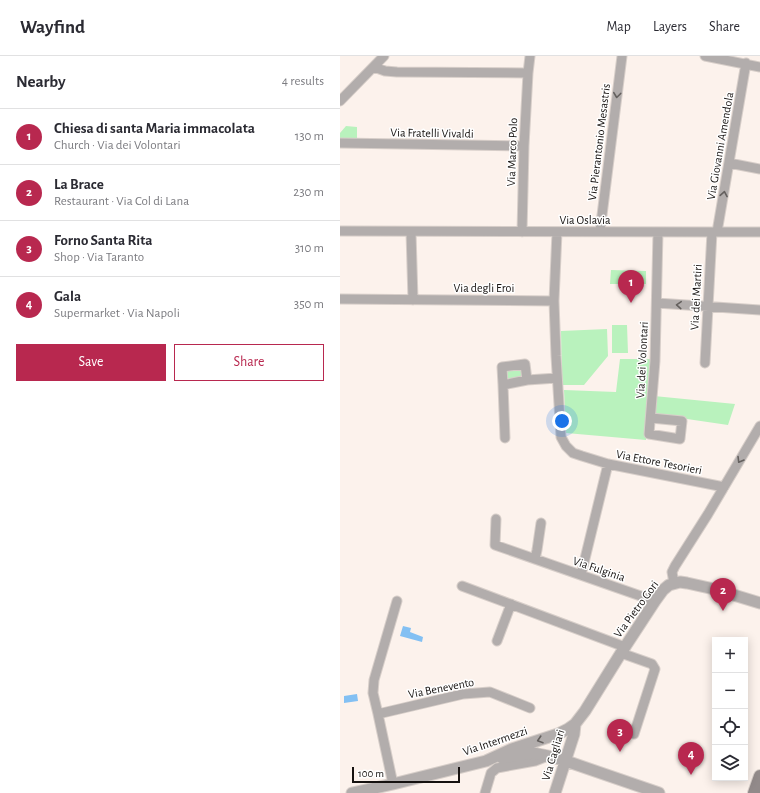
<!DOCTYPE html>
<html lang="en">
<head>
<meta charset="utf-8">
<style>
	:root { --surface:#fff; --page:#f7f7f7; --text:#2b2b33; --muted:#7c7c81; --line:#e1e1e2; --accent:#b8284f }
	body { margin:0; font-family:"Alegreya Sans",sans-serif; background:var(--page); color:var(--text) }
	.controls { position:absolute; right:12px; bottom:12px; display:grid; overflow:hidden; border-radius:0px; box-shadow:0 2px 10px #0003 }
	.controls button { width:36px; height:36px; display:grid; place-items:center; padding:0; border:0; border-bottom:1px solid var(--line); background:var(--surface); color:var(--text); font:20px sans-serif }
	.scale { position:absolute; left:12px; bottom:10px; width:108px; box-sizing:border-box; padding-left:4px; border:2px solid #161210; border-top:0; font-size:11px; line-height:14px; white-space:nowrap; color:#161210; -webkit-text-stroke:3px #fff; paint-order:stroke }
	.you { position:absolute; left:222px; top:365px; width:14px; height:14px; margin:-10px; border:3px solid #fff; border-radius:50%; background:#1a73e8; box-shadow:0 0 0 6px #1a73e833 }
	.badge { display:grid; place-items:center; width:26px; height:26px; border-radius:50%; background:var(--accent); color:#fff; font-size:13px; font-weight:700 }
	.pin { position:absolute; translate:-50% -33px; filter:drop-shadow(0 1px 2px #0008) }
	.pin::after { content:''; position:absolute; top:21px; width:14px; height:12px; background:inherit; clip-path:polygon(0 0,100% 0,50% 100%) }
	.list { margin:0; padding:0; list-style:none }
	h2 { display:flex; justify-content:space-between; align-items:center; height:52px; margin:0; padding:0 16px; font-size:17px }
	h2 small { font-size:13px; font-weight:400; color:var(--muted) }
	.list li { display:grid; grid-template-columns:26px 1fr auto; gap:12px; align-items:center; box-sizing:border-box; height:56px; padding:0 16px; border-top:1px solid var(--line) }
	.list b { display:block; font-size:15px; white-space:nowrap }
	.list p { margin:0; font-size:13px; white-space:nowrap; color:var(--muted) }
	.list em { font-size:13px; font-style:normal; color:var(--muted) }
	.actions { display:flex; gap:8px; padding:12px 16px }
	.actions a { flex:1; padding:9px 0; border:1px solid var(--accent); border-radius:0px; text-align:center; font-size:14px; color:var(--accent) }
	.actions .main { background:var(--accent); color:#fff }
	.icon { flex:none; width:22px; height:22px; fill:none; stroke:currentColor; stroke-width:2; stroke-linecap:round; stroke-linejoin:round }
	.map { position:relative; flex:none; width:420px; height:737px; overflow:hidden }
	header { display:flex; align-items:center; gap:24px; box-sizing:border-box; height:56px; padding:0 20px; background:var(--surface); border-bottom:1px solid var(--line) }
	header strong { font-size:19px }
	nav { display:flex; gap:22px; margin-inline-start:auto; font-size:14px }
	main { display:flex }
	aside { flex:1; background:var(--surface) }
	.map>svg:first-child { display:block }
	.green { fill:#b9f2bd }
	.water { fill:#83c0f3 }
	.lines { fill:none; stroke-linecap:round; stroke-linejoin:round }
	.minor-casing { stroke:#d7cec9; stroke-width:11 }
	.tertiary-casing { stroke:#d7cec9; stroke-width:13 }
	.secondary-casing { stroke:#d7cec9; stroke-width:14 }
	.minor { stroke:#b2adac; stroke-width:9 }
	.tertiary { stroke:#b2adac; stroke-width:11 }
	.secondary { stroke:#928a8a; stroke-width:12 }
	.oneway { stroke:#64605e }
	.labels { text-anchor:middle; stroke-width:3; stroke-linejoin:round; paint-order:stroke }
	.street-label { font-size:12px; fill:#161210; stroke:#fff }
</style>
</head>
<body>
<header>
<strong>Wayfind</strong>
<nav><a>Map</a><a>Layers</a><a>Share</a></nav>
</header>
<main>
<aside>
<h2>Nearby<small>4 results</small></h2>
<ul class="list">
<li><span class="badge">1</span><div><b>Chiesa di santa Maria immacolata</b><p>Church · Via dei Volontari</p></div><em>130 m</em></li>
<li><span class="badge">2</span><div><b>La Brace</b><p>Restaurant · Via Col di Lana</p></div><em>230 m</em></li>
<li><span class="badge">3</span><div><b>Forno Santa Rita</b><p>Shop · Via Taranto</p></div><em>310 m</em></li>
<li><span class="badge">4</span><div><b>Gala</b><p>Supermarket · Via Napoli</p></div><em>350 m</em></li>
</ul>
<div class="actions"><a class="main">Save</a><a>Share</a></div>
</aside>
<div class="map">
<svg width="420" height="737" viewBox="0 0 420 737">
	<rect width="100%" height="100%" fill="#fcf2ec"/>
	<!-- green -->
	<path class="green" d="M6,70L17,71V87L0,86V77Z
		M271,214L306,215V228H270Z
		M272,269H287L288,297H272Z
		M267,273L268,300L244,329H222L221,275Z
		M280,303H312L306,384L226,377L224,334L276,336Z
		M181,312L182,321L167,323L166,314Z
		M314,340L395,348L388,369L313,358Z"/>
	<!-- water -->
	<path class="water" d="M63,570L71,572L70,576L83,581L82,586L60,580Z
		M17,638L18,645L4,647V640Z"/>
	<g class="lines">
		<!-- minor casing -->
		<g class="minor-casing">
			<path id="minor" d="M365,0L420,11
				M34,11L45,15L57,16L188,17L184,90L182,176
				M188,17L190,0
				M0,45L44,0
				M0,87L184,90
				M389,107L420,113
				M0,175L372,176H420
				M260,175L282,0
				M71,176L73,244
				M217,176L214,245L216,300L221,381L226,390L233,397L242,400L268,408L384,431
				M377,176L406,7
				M0,243L214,245
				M317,247L420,254
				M365,307L372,176
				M187,324L185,308L162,311L163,329L187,324L217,322
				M163,329L165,382
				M311,362L342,365L340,383L309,378L315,305L318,176
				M156,463L155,489L315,545
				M195,503L197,494L201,467
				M241,519L268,408
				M334,527L332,516L335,510L368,458L420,370
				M122,530L285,591
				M157,585L171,548
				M281,597L312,608L315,613L294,678
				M38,658L123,638L150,636L190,652
				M53,728L38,658L33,637L34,624L57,545
				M145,737L151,717L157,712L195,705L208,700"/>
		</g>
		<!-- tertiary casing -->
		<g class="tertiary-casing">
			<path id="tertiary" d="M162,702L193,697L208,700L226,705L319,737
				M12,737L53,728L146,705L172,693L218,678L228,673L235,668L245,655L281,597L315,545L323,534L329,529L340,526L347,527L374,533L420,547
				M215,737L234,678L235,668"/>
		</g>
		<!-- secondary casing -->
		<g class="secondary-casing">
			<path id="secondary" d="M414,737L420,720"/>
		</g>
		<!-- minor -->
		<use href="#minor" class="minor"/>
		<!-- tertiary -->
		<use href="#tertiary" class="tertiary"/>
		<!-- secondary -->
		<use href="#secondary" class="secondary"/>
	</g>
	<!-- one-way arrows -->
	<defs><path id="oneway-chevron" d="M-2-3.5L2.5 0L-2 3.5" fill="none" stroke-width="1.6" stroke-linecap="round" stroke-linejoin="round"/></defs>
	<g class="oneway">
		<use href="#oneway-chevron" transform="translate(277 39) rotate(97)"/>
		<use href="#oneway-chevron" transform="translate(384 138) rotate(-80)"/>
		<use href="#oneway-chevron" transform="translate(339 249) rotate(-176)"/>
		<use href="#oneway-chevron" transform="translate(400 404) rotate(121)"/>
		<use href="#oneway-chevron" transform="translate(200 684) rotate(162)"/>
	</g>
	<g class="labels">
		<!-- street labels -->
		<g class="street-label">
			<text transform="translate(92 77) rotate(1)" y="4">Via Fratelli Vivaldi</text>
			<text transform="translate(259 86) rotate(-83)" y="4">Via Pierantonio Mesastris</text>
			<text transform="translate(380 90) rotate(-80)" y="4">Via Giovanni Amendola</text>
			<text transform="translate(172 96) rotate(-88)" y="4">Via Marco Polo</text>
			<text x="245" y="168">Via Oslavia</text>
			<text x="144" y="236">Via degli Eroi</text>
			<text transform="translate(356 241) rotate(-87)" y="4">Via dei Martiri</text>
			<text transform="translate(302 304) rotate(-87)" y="4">Via dei Volontari</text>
			<text transform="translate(319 406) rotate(11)" y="4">Via Ettore Tesorieri</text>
			<text transform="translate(259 513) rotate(19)" y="4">Via Fulginia</text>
			<text transform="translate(296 553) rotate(-54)" y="4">Via Pietro Gori</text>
			<text transform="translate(101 632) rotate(-11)" y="4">Via Benevento</text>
			<text transform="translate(155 685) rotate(-19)" y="4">Via Intermezzi</text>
			<text transform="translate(213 699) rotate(-73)" y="4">Via Cagliari</text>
		</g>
	</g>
</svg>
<div class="controls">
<button>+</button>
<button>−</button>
<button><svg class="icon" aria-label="locate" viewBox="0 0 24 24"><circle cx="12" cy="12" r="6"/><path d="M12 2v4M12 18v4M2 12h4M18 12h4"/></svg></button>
<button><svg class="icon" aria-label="layers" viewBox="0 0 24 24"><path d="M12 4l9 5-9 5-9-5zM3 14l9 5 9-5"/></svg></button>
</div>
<div class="scale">100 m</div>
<div class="you"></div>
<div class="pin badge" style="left:291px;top:247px">1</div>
<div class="pin badge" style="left:383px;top:555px">2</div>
<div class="pin badge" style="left:280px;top:696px">3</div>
<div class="pin badge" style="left:351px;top:719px">4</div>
</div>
</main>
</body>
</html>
